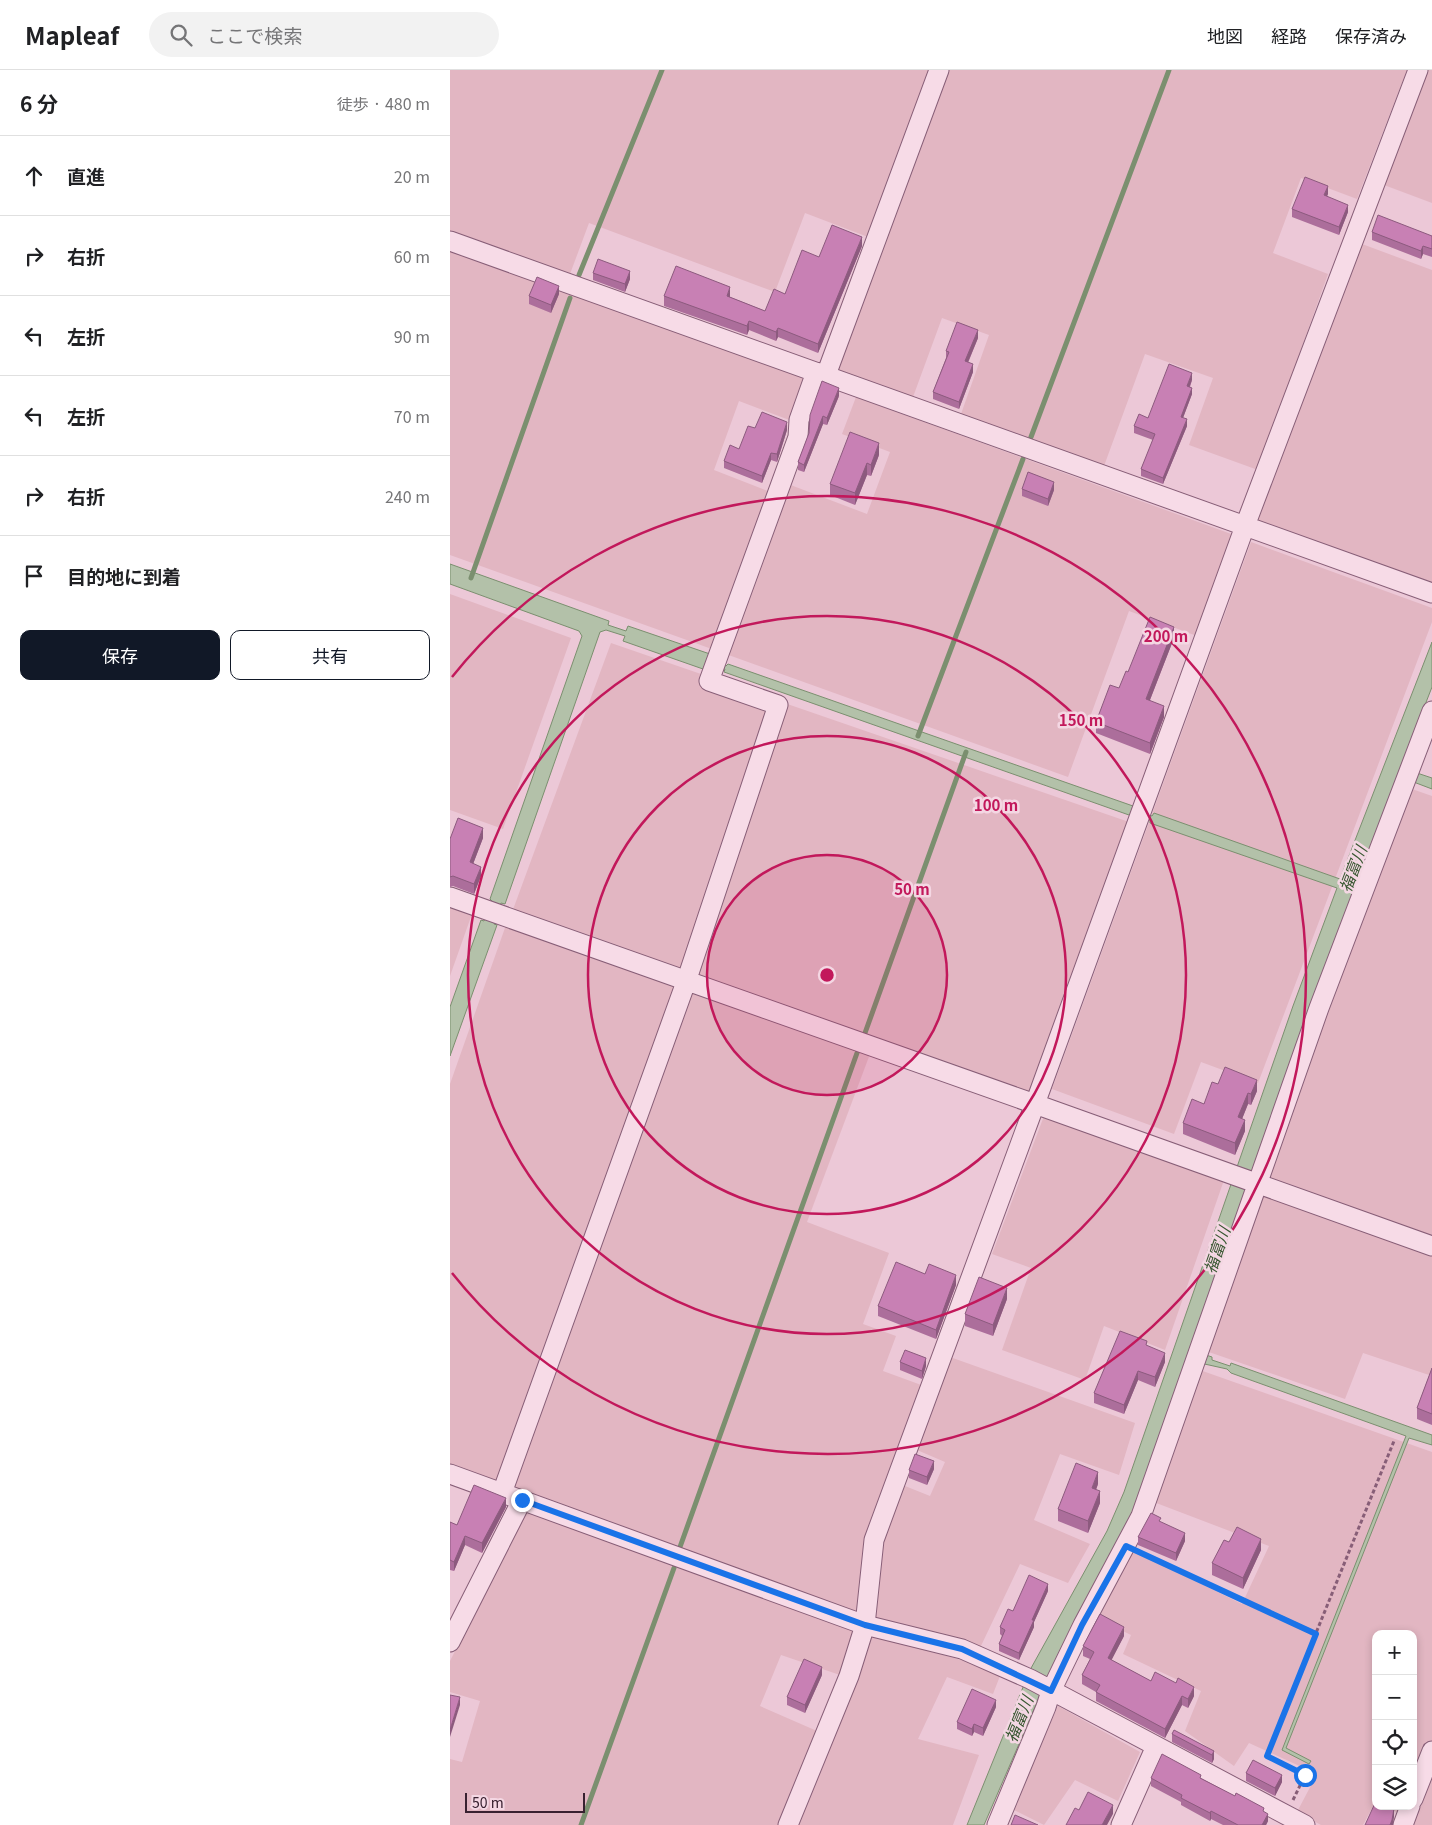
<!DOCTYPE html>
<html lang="ja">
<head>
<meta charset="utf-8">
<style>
	:root { --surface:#fff; --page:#f2f2f2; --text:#202124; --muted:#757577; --line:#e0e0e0; --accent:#111827 }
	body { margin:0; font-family:Georgia,"Noto Sans JP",serif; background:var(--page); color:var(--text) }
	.controls { position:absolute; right:15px; bottom:15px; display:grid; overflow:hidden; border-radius:10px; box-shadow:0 2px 8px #0003 }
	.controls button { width:45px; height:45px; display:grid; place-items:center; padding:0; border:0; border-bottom:1px solid var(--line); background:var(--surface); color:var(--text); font:25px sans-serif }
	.scale { position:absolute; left:15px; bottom:12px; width:120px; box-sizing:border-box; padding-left:5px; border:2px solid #392130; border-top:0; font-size:14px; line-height:18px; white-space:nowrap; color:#392130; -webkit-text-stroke:4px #f4d7e3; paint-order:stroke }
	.stop { position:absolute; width:15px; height:15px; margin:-11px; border:4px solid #1a73e8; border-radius:50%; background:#fff }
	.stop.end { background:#1a73e8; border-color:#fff; box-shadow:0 1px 5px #0008 }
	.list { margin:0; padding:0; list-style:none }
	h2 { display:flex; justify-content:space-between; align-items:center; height:65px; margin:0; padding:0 20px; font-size:21px }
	h2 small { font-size:16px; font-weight:400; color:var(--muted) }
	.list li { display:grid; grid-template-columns:32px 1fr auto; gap:15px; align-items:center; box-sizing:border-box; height:80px; padding:0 20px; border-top:1px solid var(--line) }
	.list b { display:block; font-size:19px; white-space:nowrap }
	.list em { font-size:16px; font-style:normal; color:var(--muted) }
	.actions { display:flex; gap:10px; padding:15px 20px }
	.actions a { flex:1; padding:11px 0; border:1px solid var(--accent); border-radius:10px; text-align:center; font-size:18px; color:var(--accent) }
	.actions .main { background:var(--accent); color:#fff }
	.icon { flex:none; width:28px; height:28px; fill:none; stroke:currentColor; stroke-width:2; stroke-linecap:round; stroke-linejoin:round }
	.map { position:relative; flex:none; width:982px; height:1755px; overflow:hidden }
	header { display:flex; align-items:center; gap:30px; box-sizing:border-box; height:70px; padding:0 25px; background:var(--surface); border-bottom:1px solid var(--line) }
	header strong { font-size:24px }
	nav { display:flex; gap:28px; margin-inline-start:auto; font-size:18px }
	.search { width:350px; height:45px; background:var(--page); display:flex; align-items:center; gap:12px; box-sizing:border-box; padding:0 18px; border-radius:28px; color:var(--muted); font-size:19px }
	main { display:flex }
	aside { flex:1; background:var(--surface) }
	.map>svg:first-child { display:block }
	.farmland { fill:#e2b6c2 }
	.water { fill:#b3c1a9; stroke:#7b8f6f }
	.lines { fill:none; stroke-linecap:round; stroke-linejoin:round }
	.stream { stroke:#7b8f6f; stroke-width:5 }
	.minor-casing { stroke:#875e77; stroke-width:21 }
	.path { stroke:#875e77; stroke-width:3; stroke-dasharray:4 2.5; stroke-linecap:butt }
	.minor { stroke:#f7dbe7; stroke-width:19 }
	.wall { fill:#ac6e9b }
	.shaded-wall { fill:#8c5a7e }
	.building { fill:#c880b4; stroke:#8c5a7e }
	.route { stroke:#1a73e8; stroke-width:6 }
	.ring { fill:none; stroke:#c2185b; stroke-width:2.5 }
	.labels { text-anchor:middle; stroke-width:5; stroke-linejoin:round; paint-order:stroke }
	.water-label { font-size:16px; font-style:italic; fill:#385731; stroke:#f4d7e3 }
	.centre { fill:#c2185b; stroke:#f4d7e3; stroke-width:2.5 }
	.ring-label { font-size:15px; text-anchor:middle; font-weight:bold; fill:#c2185b; stroke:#f4d7e3; stroke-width:5; stroke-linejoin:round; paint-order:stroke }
</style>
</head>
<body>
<header>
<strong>Mapleaf</strong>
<div class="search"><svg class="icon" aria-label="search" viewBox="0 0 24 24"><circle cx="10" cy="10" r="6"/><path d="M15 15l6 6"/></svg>ここで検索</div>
<nav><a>地図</a><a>経路</a><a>保存済み</a></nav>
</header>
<main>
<aside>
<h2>6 分<small>徒歩 · 480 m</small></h2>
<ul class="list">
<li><svg class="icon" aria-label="ahead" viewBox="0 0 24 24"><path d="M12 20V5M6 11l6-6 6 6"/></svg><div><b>直進</b></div><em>20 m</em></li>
<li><svg class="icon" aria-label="right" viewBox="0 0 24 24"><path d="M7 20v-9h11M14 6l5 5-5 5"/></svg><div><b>右折</b></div><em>60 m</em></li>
<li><svg class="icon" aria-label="left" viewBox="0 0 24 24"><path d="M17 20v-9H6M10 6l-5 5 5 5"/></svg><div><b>左折</b></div><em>90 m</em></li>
<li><svg class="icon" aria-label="left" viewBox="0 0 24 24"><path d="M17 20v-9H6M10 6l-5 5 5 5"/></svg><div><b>左折</b></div><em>70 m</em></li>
<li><svg class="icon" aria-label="right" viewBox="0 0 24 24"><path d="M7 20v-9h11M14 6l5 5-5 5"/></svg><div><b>右折</b></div><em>240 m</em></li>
<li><svg class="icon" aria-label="arrive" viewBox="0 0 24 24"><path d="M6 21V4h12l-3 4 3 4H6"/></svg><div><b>目的地に到着</b></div></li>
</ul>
<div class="actions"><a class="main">保存</a><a>共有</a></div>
</aside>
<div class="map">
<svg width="982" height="1755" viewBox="0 0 982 1755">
	<rect width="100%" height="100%" fill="#ecc8d7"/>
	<!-- farmland -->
	<path class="farmland" d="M0,0H483L418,167L355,143L325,222L139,153L120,204L0,162Z
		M498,0H957L907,129L851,108L823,183L878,204L808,400L739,375L763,308L695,284L654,396L511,344L539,265L492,248L463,327L385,299Z
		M977,0H982V133L934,115Z
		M912,174L982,200V515L807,453Z
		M0,178L115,219L357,309L342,351L289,331L264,400L333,427L338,414L417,444L440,382L392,364L406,327L784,465L747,566L679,541L618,707L0,485Z
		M801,472L982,538V552L808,1013L751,992L724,1064L602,1019Z
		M0,524L121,568L53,759L0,740Z
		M161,573L679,752L580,1025L61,845Z
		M959,718L982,726V1306L913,1283L895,1329L753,1280Z
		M0,833L23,841L0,906Z
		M56,855L420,984L357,1152L439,1183L413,1254L446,1266L433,1301L474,1316L413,1480L407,1547L0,1397V1014Z
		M594,1046L774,1110L715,1280L654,1256L635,1310L552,1280L581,1198L542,1184Z
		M500,1287L685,1353L669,1405L610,1384L584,1450L640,1474L618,1513L570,1494L529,1580L424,1549L430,1478L455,1416L480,1426L495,1392L467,1380Z
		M747,1299L982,1382V1755H958L960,1749L935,1736H963V1564H926V1731L913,1755H871L847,1742L867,1704L799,1673L784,1696L735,1661L751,1621L673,1584L681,1565L642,1546L684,1481L792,1534L819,1476L701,1431Z
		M76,1439L406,1556L390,1605L331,1585L310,1636L367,1661L330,1755H0V1689L12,1692L30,1631L0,1622V1591Z
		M419,1565L523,1593L550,1606L543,1624L497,1607L468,1669L529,1685L503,1755H347Z
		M608,1636L690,1682L668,1731L625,1710L594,1755L562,1739Z"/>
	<!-- water -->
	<path class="water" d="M0,494L159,551L158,555L176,561L178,556L260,584L258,590L276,596L278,594L683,736L682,739L702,746L704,743L890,809L982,572V617L950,699L964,702L982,708V719L961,711L753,1284L762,1287V1290L780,1296L781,1293L982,1365V1375L959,1368L836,1678L861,1691L859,1694L832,1680L956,1366L781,1303L777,1299L750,1293L683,1443L591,1623L534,1755H517L580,1600L657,1461L674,1422L843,936L887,818L700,753V750L681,743L679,745L274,602L275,599L256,593L253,599L173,571L175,566L156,560L150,562L55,834L51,833L44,854L47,855L0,986V937L31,850L34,851L42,831L40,829L132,566L129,561L0,514Z"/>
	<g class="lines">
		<!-- stream -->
		<path class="stream" d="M129,205L212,0
			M581,367L719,0
			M21,508L120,228
			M468,666L573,389
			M415,963L516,682
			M230,1477L407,983
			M131,1755L224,1498"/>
		<!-- minor casing -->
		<g class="minor-casing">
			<path id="minor" d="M0,171L982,523
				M376,305L489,0
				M0,827L585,1034L982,1176
				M0,1404L415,1555L512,1579L580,1609L855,1755
				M52,1423L236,912L328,635L259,611L348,367L349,350L366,302
				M0,1572L72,1430
				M963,1729L982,1681
				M338,1755L399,1606L415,1555L424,1470L585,1034L795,456L968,0
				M547,1755L596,1637L601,1621L633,1555L691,1446L869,938L982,641
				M671,1755L706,1676
				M953,1755L960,1736"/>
		</g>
		<!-- path -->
		<path class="path" d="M690,1482L866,1563L944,1371
			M843,1730L855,1705L817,1686L866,1563"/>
		<!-- minor -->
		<use href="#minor" class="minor"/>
	</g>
	<!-- wall -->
	<path class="wall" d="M878,124L877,126L898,142L889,165L842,147V139Z
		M922,162L982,166V187L973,184L971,189L922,170Z
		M412,176L368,283L328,267L326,271L299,260L297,265L214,236V226H280V227L315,241L335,224L369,187Z
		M143,203L180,209L175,222L143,210Z
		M109,224L101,243L79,234V226Z
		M528,268L518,293L523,302L509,339L483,329V322L496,288V281Z
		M742,310L740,317L742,324L733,348L737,356L713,414L691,406V399L703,370L684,363V356L698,348Z
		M389,326L377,355L373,354L354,402L348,400V392L359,363Z
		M305,358L337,360L327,392L321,390L312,413L274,398V391L289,379Z
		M429,385L421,406L417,405L405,435L380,425V414Z
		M572,419L604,420L598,436L572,426Z
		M724,568L700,630L714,647L700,684L646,663V652L669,618L678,602Z
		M33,768L23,794L31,806L24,824L3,816L0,817V769Z
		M768,1014L807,1021L801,1035L798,1034L792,1049L795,1061L785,1085L733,1064V1053L754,1034Z
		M475,1204L506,1215L486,1269L428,1246V1236Z
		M557,1229L543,1266L515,1256V1244Z
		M697,1276L715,1292L705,1317L688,1310L674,1344L644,1333V1323Z
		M450,1292L476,1296L472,1309L450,1300Z
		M982,1298V1355L967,1349V1338Z
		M484,1399L477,1415L459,1408V1400Z
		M648,1414L646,1420L650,1433L638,1463L608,1451V1439Z
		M56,1437L32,1483L15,1475L4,1501L0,1500V1452L7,1455Z
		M688,1467L735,1471L726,1491L688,1475Z
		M779,1472L811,1480L793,1519L762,1505V1493Z
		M598,1521L584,1552V1557L569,1590L549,1581V1574L552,1566L550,1564V1557L563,1541Z
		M674,1566L661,1590L701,1611L744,1626L738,1638L732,1635L715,1668L646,1631V1622L632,1614V1605L640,1589L633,1586V1576Z
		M372,1605L355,1643L337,1635V1627Z
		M546,1637L533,1666L524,1662L522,1666L507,1659V1652Z
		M722,1664L764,1681V1689L762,1693L722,1672Z
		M796,1703L832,1712L825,1726L796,1711Z
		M701,1708H751L814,1742L818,1751L816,1755H773L761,1749L760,1751L731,1735V1732L701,1716Z"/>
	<!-- shaded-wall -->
	<path class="shaded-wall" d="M878,116V124L874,133V125Z
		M898,135V142L889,165V157Z
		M412,167V176L368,283V274Z
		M973,176V184L971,189V181Z
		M180,201V209L175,222V214Z
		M109,216V224L101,243V235Z
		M280,217V226L277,236V226Z
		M299,251V260L297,265V256Z
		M328,258V267L326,271V262Z
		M528,260V268L515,299V291Z
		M523,294V302L509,339V332Z
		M742,303V310L737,323V316Z
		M389,318V326L377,355V348Z
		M742,318V324L731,353V347Z
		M373,346V354L354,402V395Z
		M737,349V356L713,414V408Z
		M337,352V360L327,392V384Z
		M429,373V385L421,406V395Z
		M321,383V390L312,413V406Z
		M417,393V405L405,435V423Z
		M604,412V420L598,436V429Z
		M724,557V568L696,640V629Z
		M714,636V647L700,684V673Z
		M33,758V768L20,802V792Z
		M31,797V806L24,824V814Z
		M807,1010V1021L801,1035V1024Z
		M798,1023V1034L788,1059V1047Z
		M795,1050V1061L785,1085V1073Z
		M506,1205V1215L486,1269V1260Z
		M557,1218V1229L543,1266V1255Z
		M715,1283V1292L705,1317V1307Z
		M476,1288V1296L472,1309V1301Z
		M688,1301V1310L674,1344V1335Z
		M484,1391V1399L477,1415V1407Z
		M648,1402V1414L642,1430V1418Z
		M650,1421V1433L638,1463V1451Z
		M56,1428V1437L32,1483V1473Z
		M735,1463V1471L726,1491V1483Z
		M15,1466V1475L4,1501V1492Z
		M811,1469V1480L793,1519V1508Z
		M598,1514V1521L584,1552V1557L569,1590V1583L582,1550Z
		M674,1557V1566L658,1597V1588Z
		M372,1597V1605L355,1643V1635Z
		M744,1617V1626L738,1638V1629Z
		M732,1626V1635L715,1668V1659Z
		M10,1627V1635L0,1667V1660Z
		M546,1630V1637L533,1666V1658Z
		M524,1654V1662L522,1666V1659Z
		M764,1681V1689L762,1693V1685Z
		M832,1705V1712L825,1726V1718Z
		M663,1735V1744L657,1755H652Z
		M944,1739V1747L943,1755H940Z
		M761,1741V1749L760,1751V1743Z
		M818,1744V1751L816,1755H812Z"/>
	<!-- building -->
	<path class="building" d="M855,107L878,116L874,125L898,135L889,157L842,139Z
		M928,145L982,166V179L973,176L971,181L922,162Z
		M382,155L412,167L368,274L328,258L326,262L299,251L297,256L214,226L226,196L280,217L277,226L315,241L324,219L335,224L352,180L369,187Z
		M148,189L180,201L175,214L143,203Z
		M87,207L109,216L101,235L79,226Z
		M507,252L528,260L515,291L523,294L509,332L483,322L499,282L496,281Z
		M719,294L742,303L737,316L742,318L731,347L737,349L713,408L691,399L705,364L684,356L689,344L698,348Z
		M372,311L389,318L377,348L373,346L354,395L348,392L359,363L360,345Z
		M312,342L337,352L327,384L321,383L312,406L274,391L280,375L289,379L298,356L305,358Z
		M400,362L429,373L421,395L417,393L405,423L380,414Z
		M578,402L604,412L598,429L572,419Z
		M700,547L724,557L696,629L714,636L700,673L646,652L660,615L669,618L676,601L678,602Z
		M8,748L33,758L20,792L31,797L24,814L3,806L0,807V769Z
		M775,997L807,1010L801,1024L798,1023L788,1047L795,1050L785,1073L733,1053L742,1029L754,1034L762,1012L768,1014Z
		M446,1192L475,1204L479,1194L506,1205L486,1260L428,1236Z
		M529,1207L557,1218L543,1255L515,1244Z
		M670,1261L697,1271L696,1275L715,1283L705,1307L688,1301L674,1335L644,1323Z
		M455,1280L476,1288L472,1301L450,1292Z
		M982,1298V1344L967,1338Z
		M465,1384L484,1391L477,1407L459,1400Z
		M626,1393L648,1402L642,1418L650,1421L638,1451L608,1439Z
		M24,1415L56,1428L32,1473L15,1466L4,1492L0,1490V1452L7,1455Z
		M701,1443L711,1448L709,1451L735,1463L726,1483L688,1467Z
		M787,1457L811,1469L793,1508L762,1493L774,1470L779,1472Z
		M579,1505L598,1514L582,1550H584L569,1583L549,1574L555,1560L550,1557L558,1539L563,1541Z
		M650,1544L674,1557L658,1588L701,1611L705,1602L726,1613L728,1608L744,1617L738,1629L732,1626L715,1659L646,1622L650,1615L632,1605L644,1582L633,1576Z
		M354,1589L372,1597L355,1635L337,1627Z
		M522,1619L546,1630L533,1658L524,1654L522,1659L507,1652Z
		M0,1625L10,1627L0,1660Z
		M724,1660L764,1681L762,1685L722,1664Z
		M712,1684L751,1705L750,1708L785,1726L786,1723L814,1738L813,1741L818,1744L812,1755H788L761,1741L760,1743L731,1728L732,1725L701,1708Z
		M803,1690L832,1705L825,1718L796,1703Z
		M638,1722L663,1735L652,1755H616L625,1738L629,1740Z
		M926,1731V1736H937L944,1739L942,1750L940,1755H915Z
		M565,1745L588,1755H561Z"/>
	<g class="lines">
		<!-- route -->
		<path class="route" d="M72,1430L415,1555L512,1579L601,1621L632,1555L676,1476L866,1564L817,1686L855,1705"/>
	</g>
	<!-- distance rings -->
	<circle cx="377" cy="905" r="120" fill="#c2185b" fill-opacity=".12"/>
	<g class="ring">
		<circle cx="377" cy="905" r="120"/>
		<circle cx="377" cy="905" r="239"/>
		<circle cx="377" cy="905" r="359"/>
		<path d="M2 607A479 479 0 1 1 2 1203"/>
	</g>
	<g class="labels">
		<!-- water labels -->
		<g class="water-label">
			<text transform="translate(903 799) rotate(-69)" y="6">福富川</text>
			<text transform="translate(767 1180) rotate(-71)" y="6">福富川</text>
			<text transform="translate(569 1649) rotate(-68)" y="6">福富川</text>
		</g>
	</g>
	<circle cx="377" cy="905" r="8" class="centre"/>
	<g class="ring-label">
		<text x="716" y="572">200 m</text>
		<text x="631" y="656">150 m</text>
		<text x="546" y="741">100 m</text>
		<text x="462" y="825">50 m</text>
	</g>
</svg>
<div class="controls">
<button>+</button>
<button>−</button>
<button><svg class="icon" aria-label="locate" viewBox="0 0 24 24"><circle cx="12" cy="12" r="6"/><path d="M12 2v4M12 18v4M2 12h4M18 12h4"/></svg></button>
<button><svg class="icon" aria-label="layers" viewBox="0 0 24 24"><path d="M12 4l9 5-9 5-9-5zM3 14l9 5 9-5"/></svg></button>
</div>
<div class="scale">50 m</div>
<div class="stop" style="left:855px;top:1705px"></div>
<div class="stop end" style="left:72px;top:1430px"></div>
</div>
</main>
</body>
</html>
